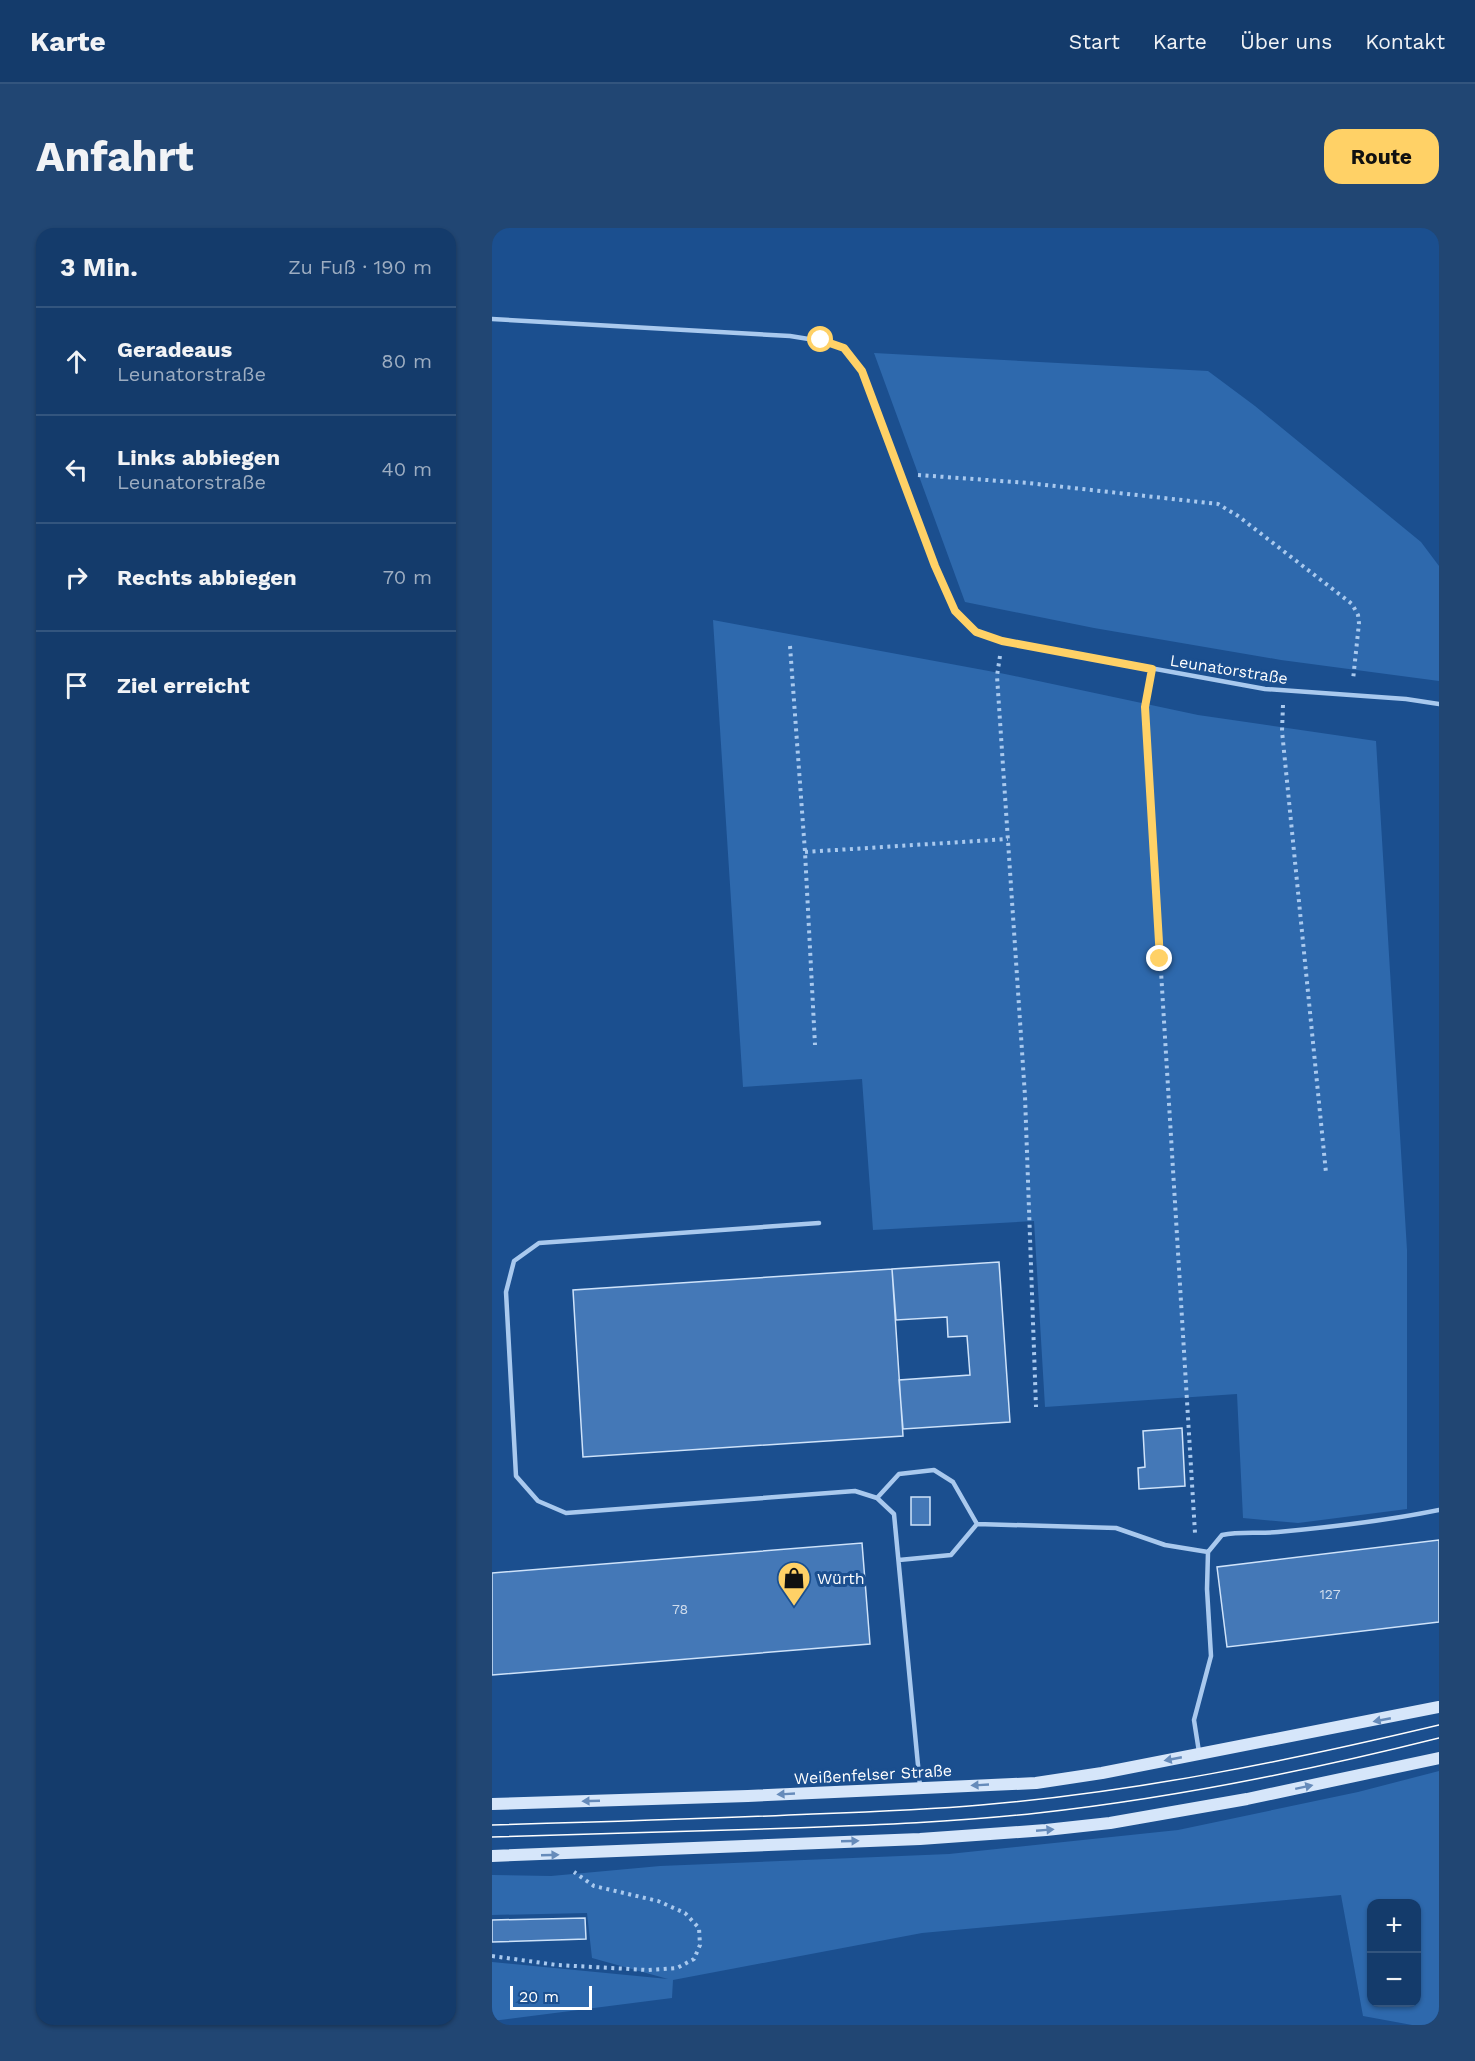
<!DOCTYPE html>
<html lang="de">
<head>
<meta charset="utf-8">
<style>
	:root { --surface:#143b6b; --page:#214673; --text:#f1f3f6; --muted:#9dadc1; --line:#33557e; --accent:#ffd166 }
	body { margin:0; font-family:"Work Sans",sans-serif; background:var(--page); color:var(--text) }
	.controls { position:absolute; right:18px; bottom:18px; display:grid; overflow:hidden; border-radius:12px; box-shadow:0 2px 4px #0004 }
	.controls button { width:54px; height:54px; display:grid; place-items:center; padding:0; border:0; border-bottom:2px solid var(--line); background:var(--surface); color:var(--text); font:30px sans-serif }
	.scale { position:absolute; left:18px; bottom:15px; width:82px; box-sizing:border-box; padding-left:6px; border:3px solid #fff; border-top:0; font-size:16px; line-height:21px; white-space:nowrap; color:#fff; -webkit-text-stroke:4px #1b4f8f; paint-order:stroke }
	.stop { position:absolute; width:18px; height:18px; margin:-14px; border:4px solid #ffd166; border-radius:50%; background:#fff }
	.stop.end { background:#ffd166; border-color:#fff; box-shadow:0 2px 6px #0008 }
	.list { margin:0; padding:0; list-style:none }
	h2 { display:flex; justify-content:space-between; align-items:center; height:78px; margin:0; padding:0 24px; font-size:26px }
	h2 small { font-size:20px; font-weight:400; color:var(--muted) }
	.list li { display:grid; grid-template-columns:39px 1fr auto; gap:18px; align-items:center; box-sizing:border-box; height:108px; padding:0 24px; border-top:2px solid var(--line) }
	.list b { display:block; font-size:22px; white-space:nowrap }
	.list p { margin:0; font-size:20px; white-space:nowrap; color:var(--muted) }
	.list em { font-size:20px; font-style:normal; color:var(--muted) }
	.icon { flex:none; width:33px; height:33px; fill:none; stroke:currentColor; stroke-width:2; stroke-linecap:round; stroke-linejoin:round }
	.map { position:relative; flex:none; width:947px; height:1797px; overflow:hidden; border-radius:18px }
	header { display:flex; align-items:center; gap:36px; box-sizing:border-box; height:84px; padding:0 30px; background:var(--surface); border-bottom:2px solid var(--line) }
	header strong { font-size:28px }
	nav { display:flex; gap:33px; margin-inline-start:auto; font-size:21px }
	.intro { display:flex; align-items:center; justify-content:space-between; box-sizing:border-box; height:144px; padding:0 36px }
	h1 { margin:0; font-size:42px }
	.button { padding:15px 27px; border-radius:18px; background:var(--accent); color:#111; font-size:21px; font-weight:700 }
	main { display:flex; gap:36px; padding:0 36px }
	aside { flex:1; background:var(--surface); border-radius:18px; box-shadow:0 2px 4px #0004 }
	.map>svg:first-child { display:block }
	.green { fill:#2e69ad; fill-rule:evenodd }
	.building { fill:#4478b7; stroke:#cfe3fa; stroke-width:1.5 }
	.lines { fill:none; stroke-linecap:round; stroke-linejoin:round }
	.path { stroke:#a9c9ee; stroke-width:4; stroke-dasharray:3 4.5; stroke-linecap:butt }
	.lane { stroke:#a9c9ee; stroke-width:4.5 }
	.secondary { stroke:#d6e6fa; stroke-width:12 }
	.tram { stroke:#fff; stroke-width:1.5 }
	.oneway { fill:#668bba }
	.route { stroke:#ffd166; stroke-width:8 }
	.labels { text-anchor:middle; stroke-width:6; stroke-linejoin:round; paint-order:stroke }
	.number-label { font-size:14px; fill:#d0dded }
	.street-label { font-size:16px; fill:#fff; stroke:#1b4f8f }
	.poi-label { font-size:16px; fill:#fff; stroke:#1b4f8f; text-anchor:start }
</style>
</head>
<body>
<header>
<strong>Karte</strong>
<nav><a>Start</a><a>Karte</a><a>Über uns</a><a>Kontakt</a></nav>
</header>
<div class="intro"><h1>Anfahrt</h1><a class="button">Route</a></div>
<main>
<aside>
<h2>3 Min.<small>Zu Fuß · 190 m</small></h2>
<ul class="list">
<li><svg class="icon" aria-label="ahead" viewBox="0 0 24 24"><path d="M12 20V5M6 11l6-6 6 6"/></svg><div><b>Geradeaus</b><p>Leunatorstraße</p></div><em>80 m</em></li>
<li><svg class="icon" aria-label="left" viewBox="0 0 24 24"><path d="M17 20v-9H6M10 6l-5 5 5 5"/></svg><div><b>Links abbiegen</b><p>Leunatorstraße</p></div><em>40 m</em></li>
<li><svg class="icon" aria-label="right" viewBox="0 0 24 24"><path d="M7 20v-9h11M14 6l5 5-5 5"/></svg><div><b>Rechts abbiegen</b></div><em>70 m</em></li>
<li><svg class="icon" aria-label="arrive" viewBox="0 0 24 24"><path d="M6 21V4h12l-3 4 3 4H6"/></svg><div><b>Ziel erreicht</b></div></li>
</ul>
</aside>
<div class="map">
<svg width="947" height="1797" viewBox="0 0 947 1797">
	<rect width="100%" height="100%" fill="#1b4f8f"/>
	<!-- green -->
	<path class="green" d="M382,125L716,143L763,178L929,314L947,338V453L789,432L602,400L473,374Z
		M221,392L513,446L706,487L884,513L915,1022V1281L806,1295L751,1290L745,1166L553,1179L542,993L381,1002L370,851L251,859Z
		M947,1543V1797H920L871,1788L849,1667L430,1705L181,1752L180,1770L0,1793V1734L176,1751L100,1730L95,1685L0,1687V1647L59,1648L168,1638L457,1626L686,1602L866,1564ZM880,1676H924V1774H880Z"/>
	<!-- building -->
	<path class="building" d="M507,1034L518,1194L411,1201L407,1152L478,1147L475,1108L456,1109L455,1089L404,1092L400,1041Z
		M400,1041L411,1208L91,1229L81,1062Z
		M690,1200L693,1258L647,1261L646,1240L653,1239L651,1203Z
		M419,1269H438V1297H419Z
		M947,1312V1394L735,1419L725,1339Z
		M370,1315L378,1416L0,1447V1345Z
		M93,1690L94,1711L0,1714V1692Z"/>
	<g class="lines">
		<!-- path -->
		<path class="path" d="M426,247L536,255L726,276L746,288L860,376L866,387L867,395L861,452
			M298,418L313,624L323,817
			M508,428L505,448L533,868L544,1179
			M657,456L653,479L703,1305
			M791,477L790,503L834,945
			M313,624L516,611
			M0,1728L65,1737L155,1742L185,1740L202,1731L208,1717L207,1700L193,1685L166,1673L102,1658L82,1644"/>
		<!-- lane -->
		<path class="lane" d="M0,91L298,108L329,113L352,120L370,143L443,338L463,383L484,403L510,413L773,461L914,471L947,476
			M327,995L47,1015L22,1033L14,1064L24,1248L46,1273L74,1285L363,1263L385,1270L402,1286L428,1558
			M385,1270L407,1246L442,1242L461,1254L485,1296L624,1300L673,1317L716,1324
			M407,1332L459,1327L485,1296
			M707,1524L702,1492L719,1428L715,1361L716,1324L730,1307C749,1303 767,1306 786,1304C840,1299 894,1293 947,1282"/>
		<!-- secondary -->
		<path class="secondary" d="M0,1576L256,1568L544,1555L610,1545L947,1479
			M0,1628L428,1611L554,1602L618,1595L755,1571L947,1530"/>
		<!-- tram -->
		<path class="tram" d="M0,1597C107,1594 214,1591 321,1586C377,1584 433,1582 489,1577C644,1564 796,1533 947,1497
			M0,1609C101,1606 201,1603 302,1600C384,1597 465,1594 546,1585C681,1570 815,1543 947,1510"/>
	</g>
	<!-- one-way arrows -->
	<defs><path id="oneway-solid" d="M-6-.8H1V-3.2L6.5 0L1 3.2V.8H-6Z" transform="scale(1.5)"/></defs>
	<g class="oneway">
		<use href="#oneway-solid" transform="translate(890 1492) rotate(169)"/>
		<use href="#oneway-solid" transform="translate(681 1531) rotate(169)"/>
		<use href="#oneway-solid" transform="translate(488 1557) rotate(177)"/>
		<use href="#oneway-solid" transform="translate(812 1559) rotate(-12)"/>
		<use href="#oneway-solid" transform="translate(294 1566) rotate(177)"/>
		<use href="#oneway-solid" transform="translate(99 1573) rotate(178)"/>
		<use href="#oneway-solid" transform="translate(553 1602) rotate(-5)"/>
		<use href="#oneway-solid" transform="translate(358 1613) rotate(-2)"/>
		<use href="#oneway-solid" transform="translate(58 1627) rotate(-2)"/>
	</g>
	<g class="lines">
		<!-- route -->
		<path class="route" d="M329,112L352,120L370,143L443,338L463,383L484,404L510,413L660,441L653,479L668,731"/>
	</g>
	<!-- icons -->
	<defs>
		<g id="shop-pin" transform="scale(1.725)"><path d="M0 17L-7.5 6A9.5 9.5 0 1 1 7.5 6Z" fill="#ffd166" stroke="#1b4f8f"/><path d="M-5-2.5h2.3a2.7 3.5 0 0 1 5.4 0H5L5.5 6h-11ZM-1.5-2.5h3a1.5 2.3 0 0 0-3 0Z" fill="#111"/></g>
	</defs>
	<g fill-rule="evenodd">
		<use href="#shop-pin" x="302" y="1350"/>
	</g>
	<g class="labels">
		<!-- number labels -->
		<g class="number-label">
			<text x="838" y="1371">127</text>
			<text x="188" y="1386">78</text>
		</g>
		<!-- street labels -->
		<g class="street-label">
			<text transform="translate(737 441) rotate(9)" y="6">Leunatorstraße</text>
			<text transform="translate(381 1546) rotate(-3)" y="6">Weißenfelser Straße</text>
		</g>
		<!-- poi labels -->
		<g class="poi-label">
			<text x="325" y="1356">Würth</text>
		</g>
	</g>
</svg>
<div class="controls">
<button>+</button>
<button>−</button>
</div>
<div class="scale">20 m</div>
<div class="stop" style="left:329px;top:112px"></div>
<div class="stop end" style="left:668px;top:731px"></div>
</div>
</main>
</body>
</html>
